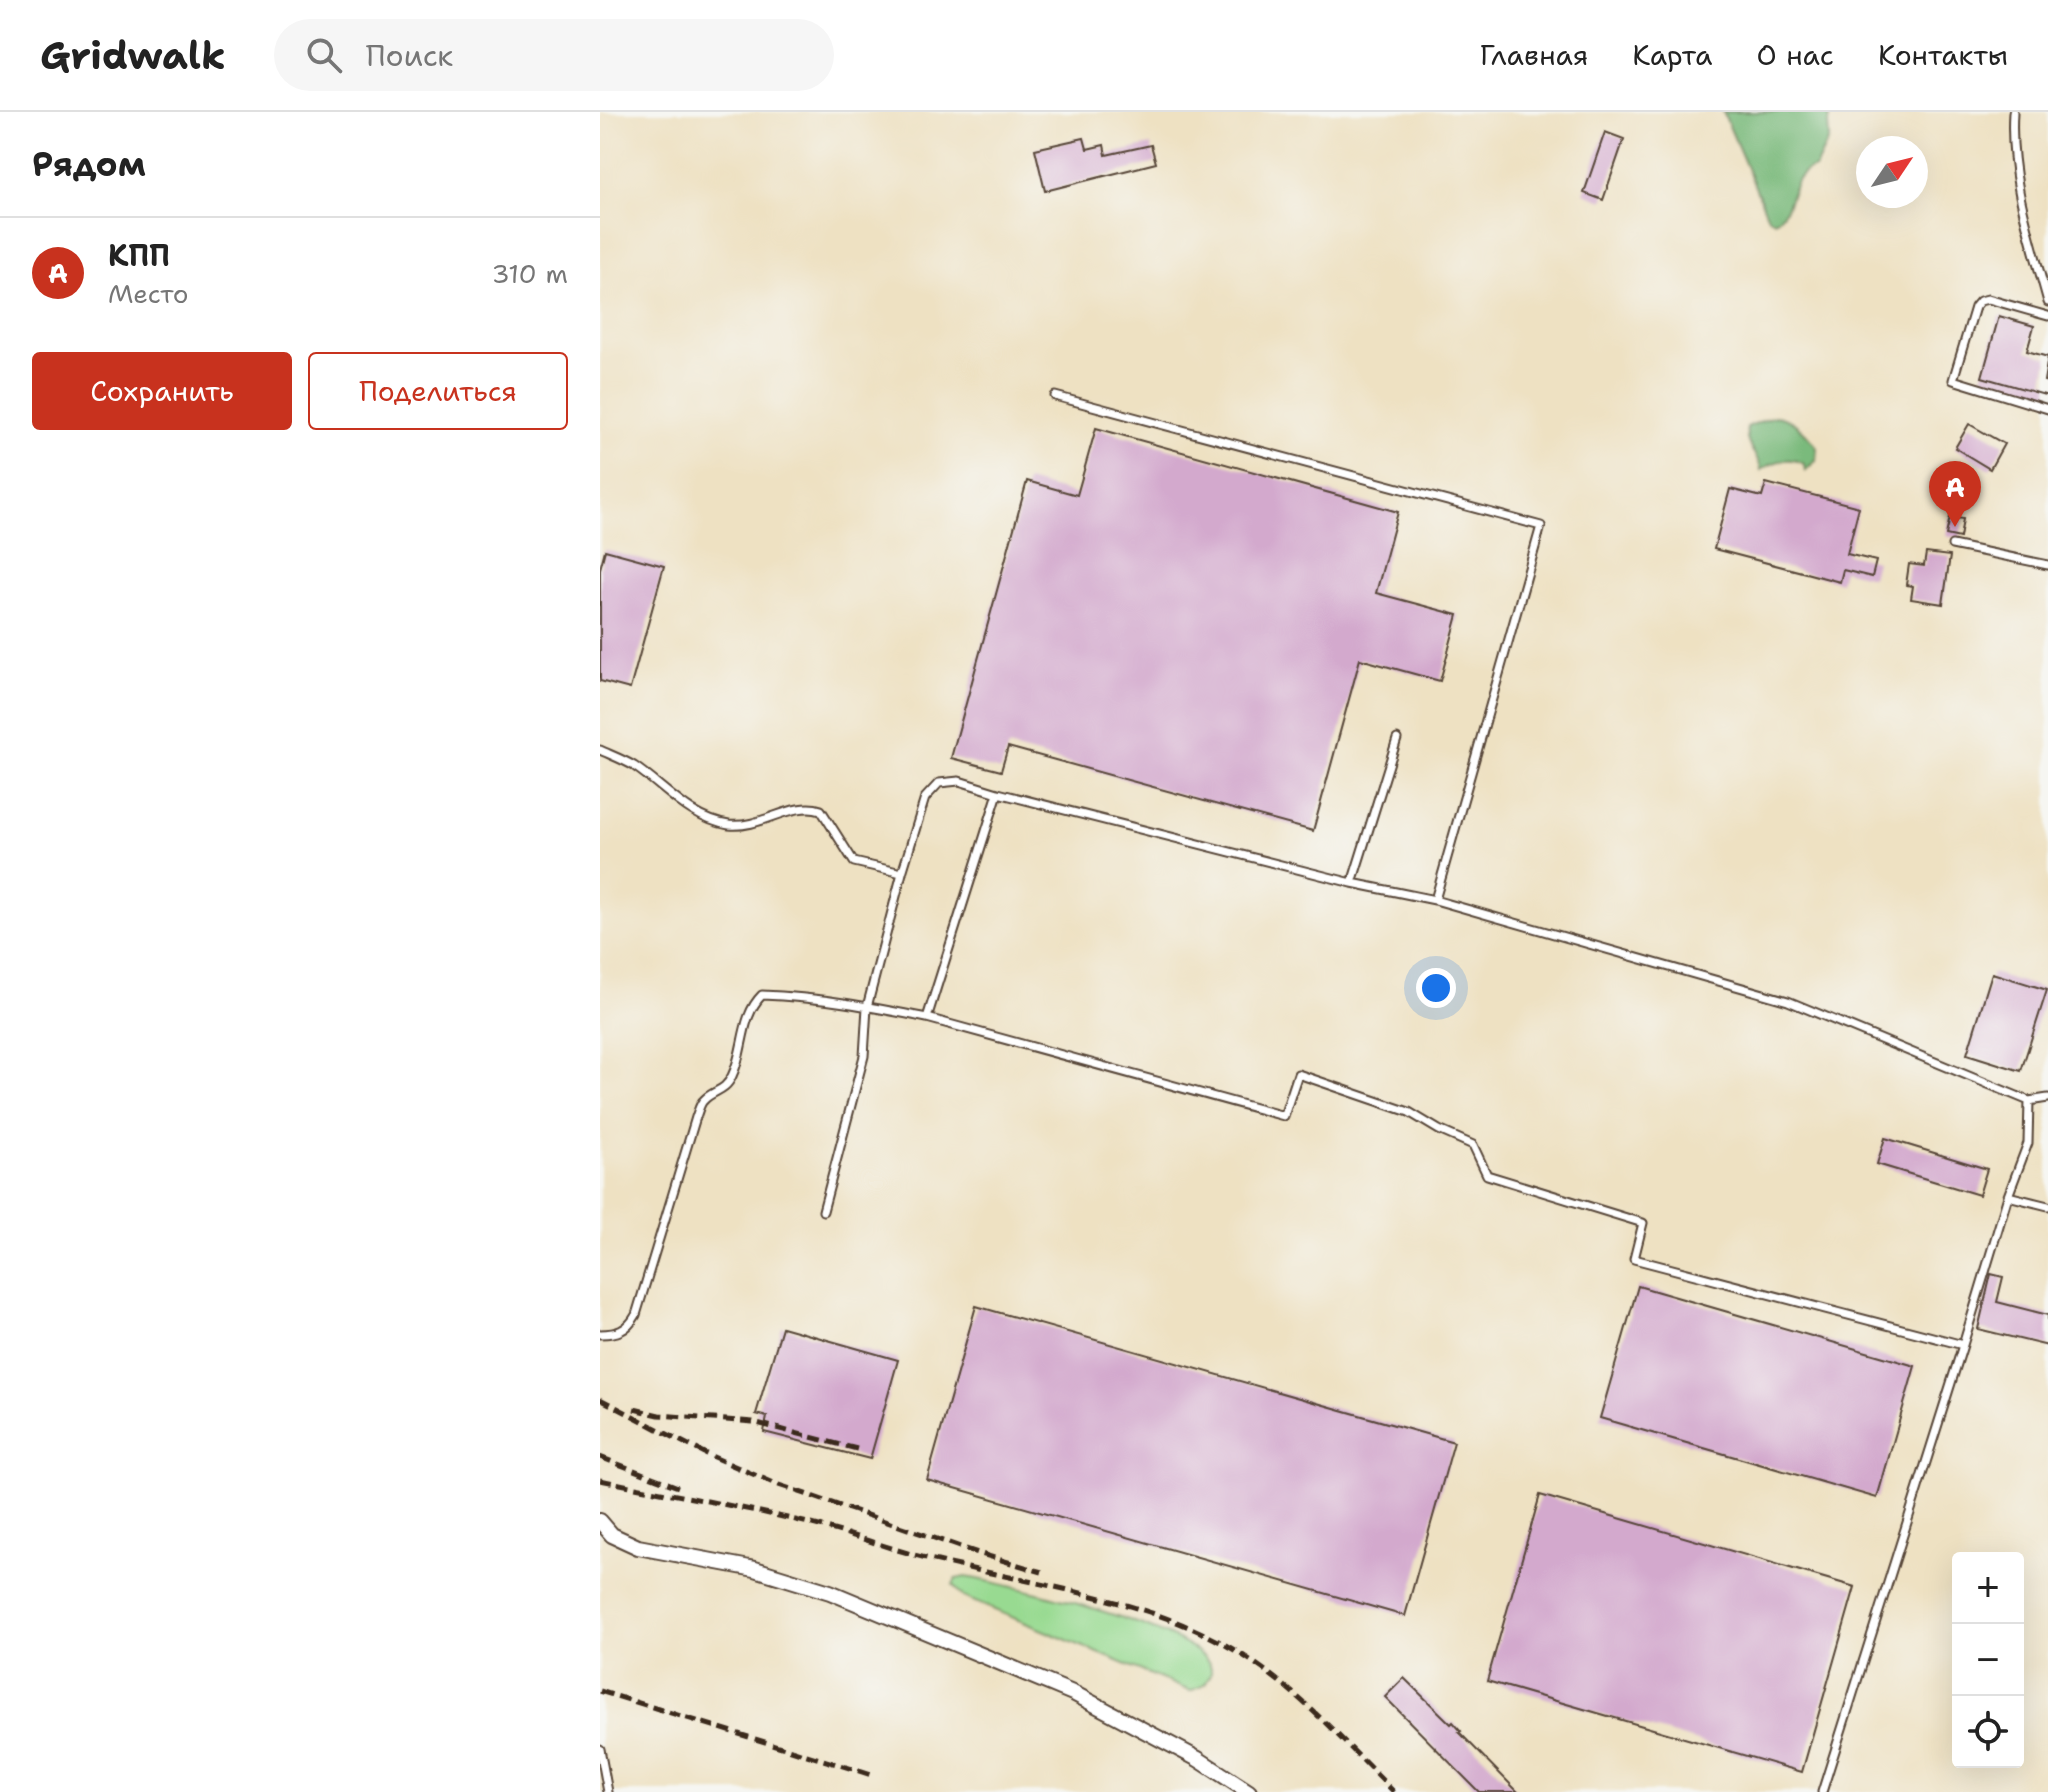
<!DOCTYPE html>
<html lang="ru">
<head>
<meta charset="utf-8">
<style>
	:root { --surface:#fff; --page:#f6f6f6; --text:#222; --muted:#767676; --line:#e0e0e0; --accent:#c8321e }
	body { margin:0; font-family:"Shantell Sans",sans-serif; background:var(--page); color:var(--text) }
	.controls { position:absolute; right:24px; bottom:24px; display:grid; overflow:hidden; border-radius:8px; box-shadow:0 8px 32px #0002 }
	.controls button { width:72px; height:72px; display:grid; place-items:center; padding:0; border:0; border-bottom:2px solid var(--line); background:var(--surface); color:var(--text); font:40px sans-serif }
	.compass { position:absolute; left:1256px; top:24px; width:72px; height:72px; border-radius:50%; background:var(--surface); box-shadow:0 8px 32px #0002; rotate:55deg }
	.you { position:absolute; left:836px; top:876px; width:28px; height:28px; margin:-20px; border:6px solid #fff; border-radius:50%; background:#1a73e8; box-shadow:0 0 0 12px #1a73e833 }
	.badge { display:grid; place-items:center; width:52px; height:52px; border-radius:50%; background:var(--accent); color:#fff; font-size:26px; font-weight:700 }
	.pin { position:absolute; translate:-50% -66px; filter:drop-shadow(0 2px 4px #0008) }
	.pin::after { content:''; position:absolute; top:42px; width:28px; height:24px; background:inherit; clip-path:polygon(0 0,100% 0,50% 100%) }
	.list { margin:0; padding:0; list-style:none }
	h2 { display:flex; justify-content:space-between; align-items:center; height:104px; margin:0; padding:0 32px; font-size:34px }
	h2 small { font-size:26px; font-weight:400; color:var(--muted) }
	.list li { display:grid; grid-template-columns:52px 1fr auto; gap:24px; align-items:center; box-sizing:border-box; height:112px; padding:0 32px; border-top:2px solid var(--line) }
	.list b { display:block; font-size:30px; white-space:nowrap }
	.list p { margin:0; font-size:26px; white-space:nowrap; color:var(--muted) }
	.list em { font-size:26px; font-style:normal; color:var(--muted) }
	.actions { display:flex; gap:16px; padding:24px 32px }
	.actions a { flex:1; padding:18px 0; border:2px solid var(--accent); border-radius:8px; text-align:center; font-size:28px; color:var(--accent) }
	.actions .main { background:var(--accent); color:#fff }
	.icon { flex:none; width:44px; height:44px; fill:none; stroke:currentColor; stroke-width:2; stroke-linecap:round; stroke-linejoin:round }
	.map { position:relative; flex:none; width:1448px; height:1680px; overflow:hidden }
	header { display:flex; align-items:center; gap:48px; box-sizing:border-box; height:112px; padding:0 40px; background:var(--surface); border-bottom:2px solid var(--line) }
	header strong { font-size:38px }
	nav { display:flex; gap:44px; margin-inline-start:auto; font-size:28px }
	.search { width:560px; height:72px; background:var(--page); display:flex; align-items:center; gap:20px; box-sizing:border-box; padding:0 28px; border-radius:44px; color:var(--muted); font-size:30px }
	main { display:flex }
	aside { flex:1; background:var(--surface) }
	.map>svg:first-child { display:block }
	.green { fill:#98da91; stroke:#6a8258; stroke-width:2 }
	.forest { fill:#7aba7b; stroke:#5a724c; stroke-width:2 }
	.building { fill:#d3a9cd }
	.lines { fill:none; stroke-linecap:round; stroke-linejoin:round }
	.service-casing { stroke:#564537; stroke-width:11 }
	.minor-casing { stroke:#564537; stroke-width:18 }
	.service { stroke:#fff; stroke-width:7 }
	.minor { stroke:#fff; stroke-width:14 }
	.rail { stroke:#3b2a1e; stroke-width:5; stroke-dasharray:12 6; stroke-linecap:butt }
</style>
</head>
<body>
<header>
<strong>Gridwalk</strong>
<div class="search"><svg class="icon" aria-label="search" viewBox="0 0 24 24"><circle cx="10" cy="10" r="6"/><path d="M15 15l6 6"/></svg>Поиск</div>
<nav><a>Главная</a><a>Карта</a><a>О нас</a><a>Контакты</a></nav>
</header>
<main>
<aside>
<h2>Рядом<small></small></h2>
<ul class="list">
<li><span class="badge">A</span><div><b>КПП</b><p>Место</p></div><em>310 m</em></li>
</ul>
<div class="actions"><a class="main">Сохранить</a><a>Поделиться</a></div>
</aside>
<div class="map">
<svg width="1448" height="1680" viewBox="0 0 1448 1680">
	<rect width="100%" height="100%" fill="#f6f6f2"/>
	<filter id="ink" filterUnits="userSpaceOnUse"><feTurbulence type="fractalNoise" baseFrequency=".0125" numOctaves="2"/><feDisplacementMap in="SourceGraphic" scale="16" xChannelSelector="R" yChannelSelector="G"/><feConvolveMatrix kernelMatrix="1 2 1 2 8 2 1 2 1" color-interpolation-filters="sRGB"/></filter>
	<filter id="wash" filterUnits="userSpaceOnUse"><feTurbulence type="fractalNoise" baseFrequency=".006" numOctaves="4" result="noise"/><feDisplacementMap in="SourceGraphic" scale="32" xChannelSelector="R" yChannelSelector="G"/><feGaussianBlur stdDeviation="1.8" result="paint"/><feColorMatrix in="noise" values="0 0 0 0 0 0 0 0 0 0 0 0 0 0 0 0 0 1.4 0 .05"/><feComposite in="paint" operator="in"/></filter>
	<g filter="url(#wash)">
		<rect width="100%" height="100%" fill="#eee1c2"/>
		<!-- green -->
		<path class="green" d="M365,1465C400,1470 614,1520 611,1559C610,1571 600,1576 590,1579L363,1485L353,1473L356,1467Z"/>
		<!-- forest -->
		<path class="forest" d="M1123,0H1231L1228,12L1229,27L1215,56C1186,63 1197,94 1175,109L1168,105Z
			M1174,304C1193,305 1207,321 1217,335L1216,348L1205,359L1204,352C1188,343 1174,350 1161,358C1159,341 1144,337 1147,315Z"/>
		<g id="blocks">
			<!-- building -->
			<path class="building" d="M1005,20L1024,27L1003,88L984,81Z
				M484,26L487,37L504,33L506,43L551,33L556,51L445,79L435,37Z
				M1399,204L1434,214L1427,239L1448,245L1444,269L1448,270V284L1382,265Z
				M1369,312L1404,332L1390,357L1355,336Z
				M496,316L798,400L776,481L858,503L840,569L760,547L713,719L408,635L401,659L351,646L427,369L477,383Z
				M1166,371L1259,395L1247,442L1276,449L1272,465L1243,458L1240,470L1114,437L1130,377L1162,385Z
				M1350,405L1363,407L1360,426L1346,423Z
				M5,438L64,454L30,577L0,569V457Z
				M1326,441L1350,444L1343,492L1311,487L1313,474L1306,473L1309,452L1324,454Z
				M1392,861L1447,878L1421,959L1367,942Z
				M1285,1026L1387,1057L1379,1083L1277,1052Z
				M1391,1162L1403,1165L1397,1190L1448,1203V1234L1378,1217Z
				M1038,1174L1315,1254L1277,1386L1000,1306Z
				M376,1194L854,1330L805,1504L327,1368Z
				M182,1215L298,1248L270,1347L164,1320L167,1305L156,1302Z
				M940,1383L1255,1475L1202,1660L887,1569Z
				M804,1566L851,1612L853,1610L861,1619L859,1620L918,1680H879L785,1585Z"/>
		</g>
	</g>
	<g filter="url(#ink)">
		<use href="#blocks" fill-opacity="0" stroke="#564537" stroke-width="2"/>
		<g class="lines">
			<!-- service casing -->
			<g class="service-casing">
				<path id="service" d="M1413,0C1409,66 1431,127 1448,190
					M1448,204L1388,187L1380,189L1375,195L1353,268L1448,297
					M455,284L941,414L835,788
					M1352,433L1448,453
					M0,638C11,643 24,648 34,654C65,675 90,707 129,713C160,717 194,688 221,698L254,750L302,761L267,895L264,944L223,1099
					M302,761L325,686L339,671L359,669L398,681
					M752,771L797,627
					M1448,986L1429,989L1188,889L835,788L752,771L398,681L327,906L684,1004L698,962L809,1000L839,1018L873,1033L887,1063L1043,1111L1034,1147L1363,1233L1408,1084L1448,1094
					M1408,1084L1428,1031L1429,989
					M0,1222C17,1222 27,1219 36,1203L96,1005C98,1000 100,991 104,988C113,978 125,980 132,964C145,938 140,905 162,883C219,885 272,895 327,906
					M0,1637L8,1680
					M1222,1680L1363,1233"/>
			</g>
			<!-- minor casing -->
			<g class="minor-casing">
				<path id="minor" d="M0,1409L12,1423L38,1435L155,1457L230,1480L475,1582L598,1647L649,1680"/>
			</g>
			<!-- service -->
			<use href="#service" class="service"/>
			<!-- minor -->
			<use href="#minor" class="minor"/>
			<!-- rail -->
			<path class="rail" d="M0,1287L104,1341L176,1372L381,1442L442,1460
				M34,1297L59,1303L153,1310L257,1337
				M0,1345L78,1375
				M0,1368C69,1382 139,1394 208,1411C249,1421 289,1437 330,1447C428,1472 543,1485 631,1536C694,1573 743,1629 794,1680
				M0,1579L275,1664"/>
		</g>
	</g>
</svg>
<div class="controls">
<button>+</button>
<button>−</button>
<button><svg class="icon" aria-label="locate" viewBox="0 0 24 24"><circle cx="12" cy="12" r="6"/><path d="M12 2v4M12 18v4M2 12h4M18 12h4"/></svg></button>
</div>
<svg class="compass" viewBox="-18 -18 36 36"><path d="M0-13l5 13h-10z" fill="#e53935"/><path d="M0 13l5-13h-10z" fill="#767676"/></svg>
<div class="you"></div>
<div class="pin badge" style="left:1355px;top:415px">A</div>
</div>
</main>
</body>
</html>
